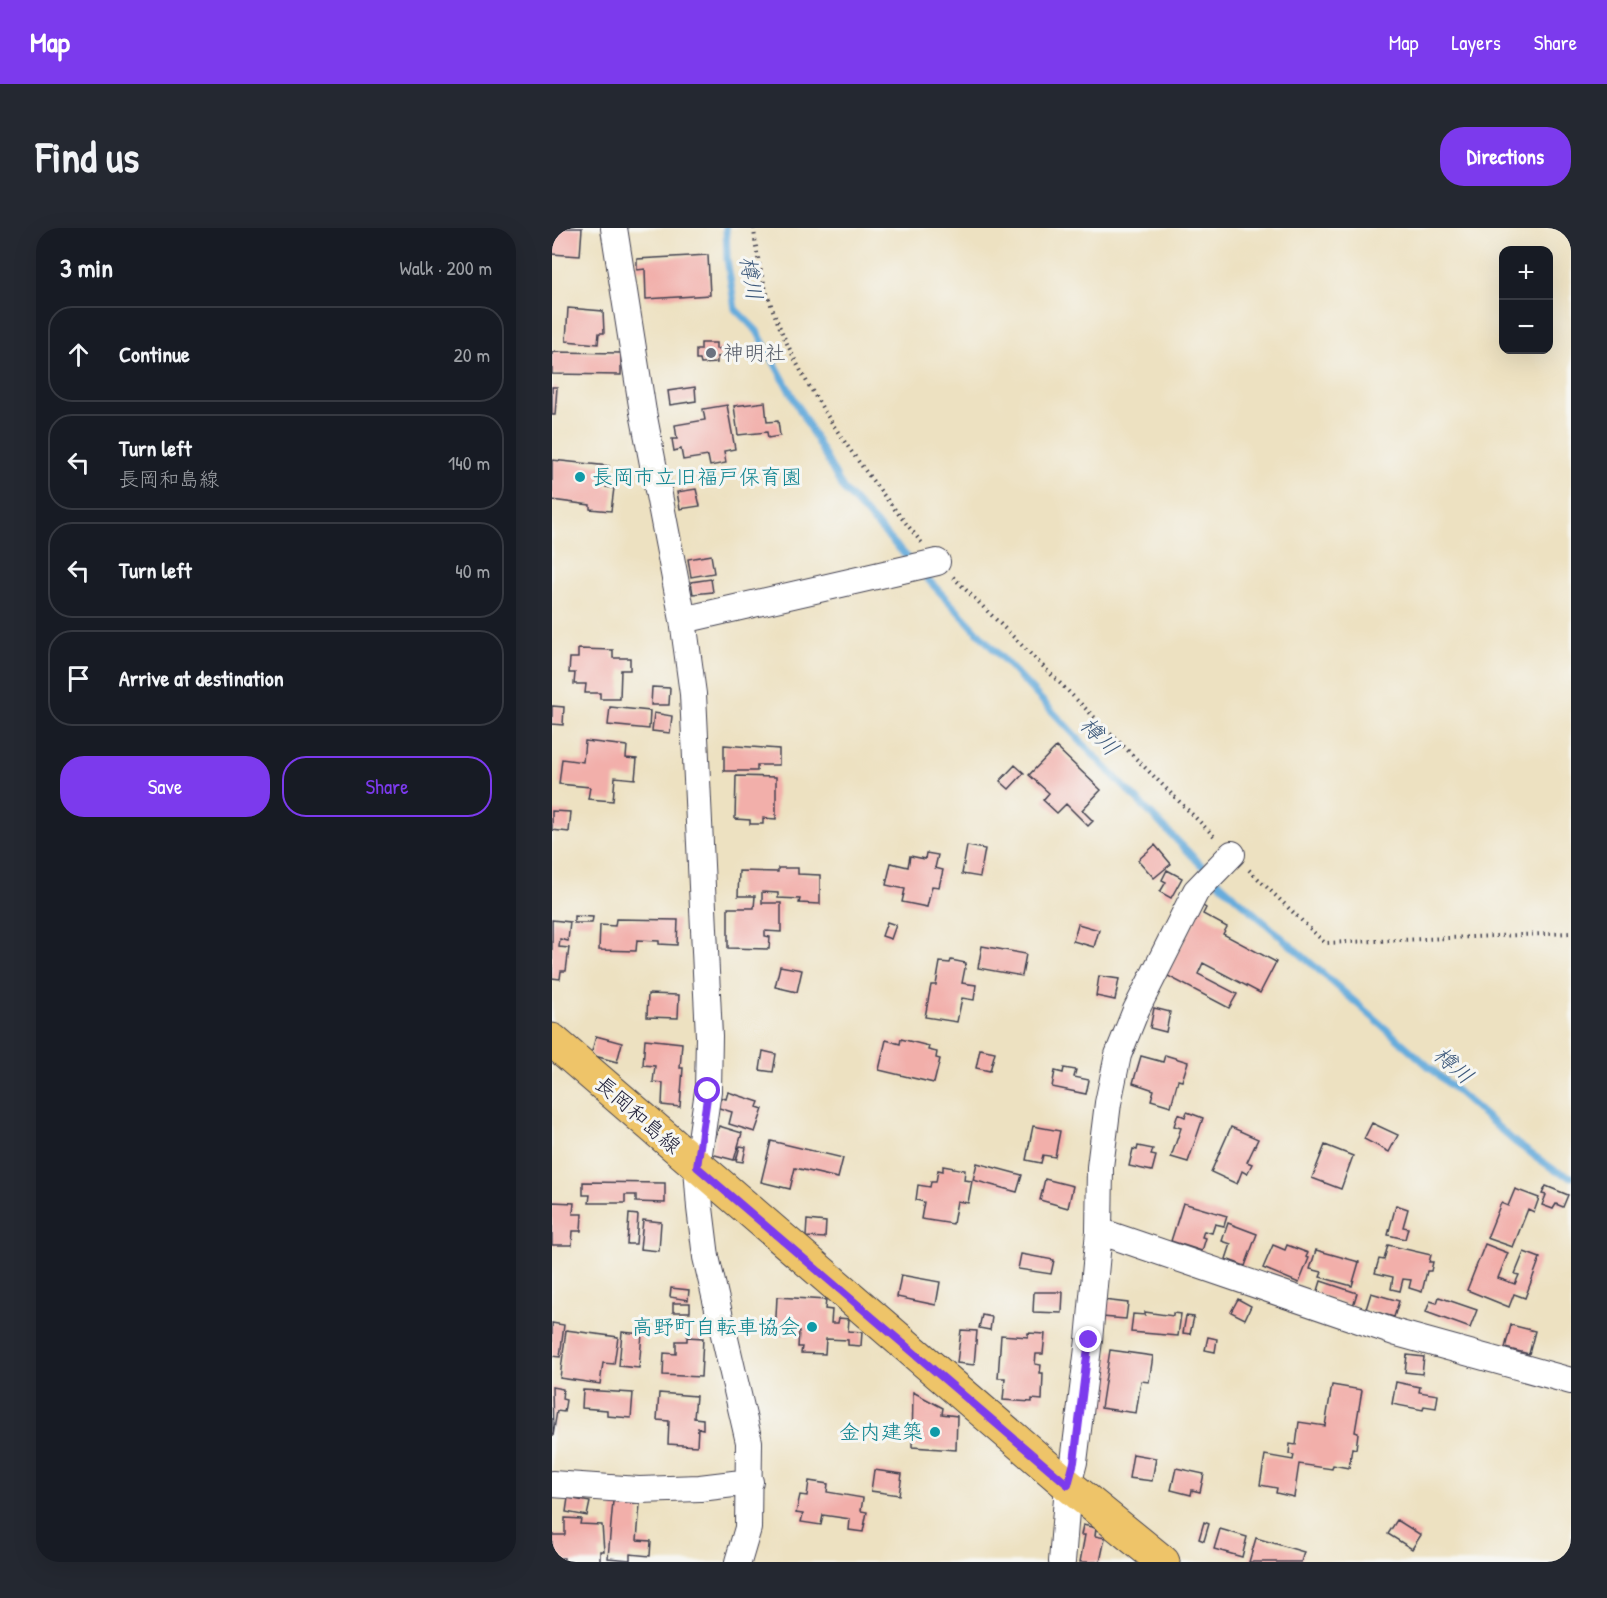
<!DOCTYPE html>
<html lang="en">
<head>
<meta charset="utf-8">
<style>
	:root { --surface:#171b24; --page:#242831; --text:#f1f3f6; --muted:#9ea1a6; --line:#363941; --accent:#7c3aed }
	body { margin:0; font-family:"Patrick Hand","Klee One",sans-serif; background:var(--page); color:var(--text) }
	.controls { position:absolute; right:18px; top:18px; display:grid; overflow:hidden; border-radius:12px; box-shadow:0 6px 24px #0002 }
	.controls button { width:54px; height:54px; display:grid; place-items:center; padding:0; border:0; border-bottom:2px solid var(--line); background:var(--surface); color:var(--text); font:30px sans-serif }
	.stop { position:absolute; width:18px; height:18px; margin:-14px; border:4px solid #7c3aed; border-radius:50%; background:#fff }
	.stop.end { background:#7c3aed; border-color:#fff; box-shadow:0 2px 6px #0008 }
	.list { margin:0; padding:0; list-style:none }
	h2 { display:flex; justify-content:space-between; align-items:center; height:78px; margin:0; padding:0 24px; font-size:26px }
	h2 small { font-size:20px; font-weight:400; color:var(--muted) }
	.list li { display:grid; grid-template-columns:39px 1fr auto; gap:18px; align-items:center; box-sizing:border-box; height:96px; margin:0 12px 12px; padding:0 12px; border:2px solid var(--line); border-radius:24px }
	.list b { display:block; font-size:22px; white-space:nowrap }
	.list p { margin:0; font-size:20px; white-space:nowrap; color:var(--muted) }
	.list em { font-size:20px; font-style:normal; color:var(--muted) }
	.actions { display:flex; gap:12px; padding:18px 24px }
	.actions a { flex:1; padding:14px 0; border:2px solid var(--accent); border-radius:24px; text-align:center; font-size:21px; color:var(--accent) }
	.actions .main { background:var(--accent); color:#fff }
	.icon { flex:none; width:33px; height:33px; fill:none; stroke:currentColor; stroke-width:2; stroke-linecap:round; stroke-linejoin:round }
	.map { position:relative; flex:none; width:1019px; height:1334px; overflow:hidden; border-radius:24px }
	header { display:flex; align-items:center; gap:36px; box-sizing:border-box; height:84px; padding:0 30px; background:var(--accent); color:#fff }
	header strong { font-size:28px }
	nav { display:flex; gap:33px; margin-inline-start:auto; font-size:21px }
	.intro { display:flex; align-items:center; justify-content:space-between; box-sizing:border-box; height:144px; padding:0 36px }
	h1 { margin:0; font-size:42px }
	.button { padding:15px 27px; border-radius:24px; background:var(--accent); color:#fff; font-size:21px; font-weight:700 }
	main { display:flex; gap:36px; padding:0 36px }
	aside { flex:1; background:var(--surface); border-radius:24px; box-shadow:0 6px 24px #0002 }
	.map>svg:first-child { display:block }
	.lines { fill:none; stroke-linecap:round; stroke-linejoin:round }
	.stream { stroke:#66acdc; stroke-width:7 }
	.building { fill:#f2afaa }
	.street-casing { stroke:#403f4f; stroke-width:28 }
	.primary-casing { stroke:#403f4f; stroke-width:35 }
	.path { stroke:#403f4f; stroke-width:4; stroke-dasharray:1.5 4.5; stroke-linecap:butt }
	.street { stroke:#fff; stroke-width:26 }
	.primary { stroke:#eec469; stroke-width:33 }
	.route { stroke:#7c3aed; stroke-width:8 }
	.worship-dot { fill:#6b7280; stroke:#f6f6f2; stroke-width:2 }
	.culture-dot { fill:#0f9aa8; stroke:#f6f6f2; stroke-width:2 }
	.labels { text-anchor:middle; stroke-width:6; stroke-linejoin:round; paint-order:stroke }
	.worship-label { font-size:21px; fill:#5b616d; stroke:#f6f6f2; text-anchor:start }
	.culture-label { font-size:21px; fill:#0d838f; stroke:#f6f6f2; text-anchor:end }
	.street-label { font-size:21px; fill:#22223b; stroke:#f6f6f2 }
	.water-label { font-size:22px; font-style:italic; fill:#3d597b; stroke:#f6f6f2 }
</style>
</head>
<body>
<header>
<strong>Map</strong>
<nav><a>Map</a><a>Layers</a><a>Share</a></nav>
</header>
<div class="intro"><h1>Find us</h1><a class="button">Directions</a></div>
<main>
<aside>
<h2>3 min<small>Walk · 200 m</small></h2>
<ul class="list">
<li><svg class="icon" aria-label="ahead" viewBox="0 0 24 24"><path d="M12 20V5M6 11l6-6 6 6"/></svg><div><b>Continue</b></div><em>20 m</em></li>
<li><svg class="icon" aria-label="left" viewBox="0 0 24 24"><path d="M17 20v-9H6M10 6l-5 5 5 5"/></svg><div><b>Turn left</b><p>長岡和島線</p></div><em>140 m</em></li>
<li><svg class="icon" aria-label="left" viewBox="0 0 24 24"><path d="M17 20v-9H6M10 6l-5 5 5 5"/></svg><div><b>Turn left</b></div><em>40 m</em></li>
<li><svg class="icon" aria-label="arrive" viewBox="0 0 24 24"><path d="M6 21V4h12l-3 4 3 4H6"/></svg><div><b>Arrive at destination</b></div></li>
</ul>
<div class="actions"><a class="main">Save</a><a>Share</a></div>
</aside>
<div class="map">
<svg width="1019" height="1334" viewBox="0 0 1019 1334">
	<rect width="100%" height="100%" fill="#f6f6f2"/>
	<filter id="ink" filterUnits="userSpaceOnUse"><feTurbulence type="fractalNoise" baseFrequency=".0167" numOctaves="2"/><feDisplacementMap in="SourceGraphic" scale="12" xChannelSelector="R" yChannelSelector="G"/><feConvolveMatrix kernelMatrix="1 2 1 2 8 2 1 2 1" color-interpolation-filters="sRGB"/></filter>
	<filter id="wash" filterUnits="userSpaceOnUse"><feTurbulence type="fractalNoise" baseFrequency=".008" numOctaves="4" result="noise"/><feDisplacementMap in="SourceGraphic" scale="24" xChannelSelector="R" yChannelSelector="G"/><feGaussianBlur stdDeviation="1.35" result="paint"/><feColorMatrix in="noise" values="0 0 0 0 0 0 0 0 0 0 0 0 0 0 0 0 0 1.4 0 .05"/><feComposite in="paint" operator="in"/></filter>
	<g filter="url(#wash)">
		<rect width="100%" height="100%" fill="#ede1c1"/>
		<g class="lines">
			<!-- stream -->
			<path class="stream" d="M174,0L175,31L183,81L205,103L291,261L359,333
				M368,343L549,535L655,643
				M663,651L964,915L1004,943L1019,949"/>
		</g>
		<g id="blocks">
			<!-- building -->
			<path class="building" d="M0,0H30L28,28L0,26Z
				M156,27L158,67L94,71L93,41L85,42V31Z
				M16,80L51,83L52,105H47L46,116L14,113Z
				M149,115H164V121L173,120V128L165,129V135L149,136L148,132H144V122H149Z
				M0,124L69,125V147L0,146Z
				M0,159H5L3,187H0Z
				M143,159L144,173L118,177L116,163Z
				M213,174L215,194L226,193L228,208L216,210L215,204L186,207L182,178Z
				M175,177L183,221L172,223L174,235L158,238L156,228L131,232L129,221L122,223L120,211H125L123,197L153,192L151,181Z
				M0,232L57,238L54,259L62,260L59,283L38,281V277L0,272Z
				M144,261L148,278L128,281L125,264Z
				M159,327L162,345L139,349L136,331Z
				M159,351L161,364L141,366L139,354Z
				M26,421L61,422V430H78V442H69L68,471H48V465H33L34,456H22L23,445H17L18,430H26Z
				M100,459L118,460L117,477H99Z
				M0,478L12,479L11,497L0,496Z
				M58,479L98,483L97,501L56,497Z
				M102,485L120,488L118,505L100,503Z
				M33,513L75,518L74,530L85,531L83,551L63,549L61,573L36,571L38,559L7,556L10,531L31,534Z
				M172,517L227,521V537H205V543H172Z
				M504,519L549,562L530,582L541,593L536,598L514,576L505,585L491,572L497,565L477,547Z
				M463,537L472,545L457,561L448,553Z
				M184,548L224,549V591L211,590V596H198V592L183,591Z
				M0,583L19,584L17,604L0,602Z
				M603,617L619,636L602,650L586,632Z
				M415,618L433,621L428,649L410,646Z
				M374,625L386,627L383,640L391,642L387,659L380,658L375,679L350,674L353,661L334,657L339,635L356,639L358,628L373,631Z
				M226,640H246V646L268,647V676L247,675L248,671L226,670V665L210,664V675H229V704L213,703V708L218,709L217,721L176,720V680H202L203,668H186L187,643L226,644Z
				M615,642L630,650L619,670L608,664L614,654L610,652Z
				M651,678L654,680L651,686L675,699L671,706L724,734L708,765L651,735L646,746L685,766L677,780L614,747Z
				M22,688L41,689L40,695H22Z
				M64,691L126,692L125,717L107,716V713L85,712L84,723L47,722L48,697L63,698Z
				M0,692L18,694L16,713L8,711L7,719L17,720L14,743H9L8,751L0,750Z
				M335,694L344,697L339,711L330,708Z
				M526,696L547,702L542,719L521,713Z
				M430,718L474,726L470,748L426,740Z
				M399,732L414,735L410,755L424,757L422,772L410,770L405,794L373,789L379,757H384L388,734L398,735Z
				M228,738L250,742L245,764L223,759Z
				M547,748L567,751L563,772L544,768Z
				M96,766L127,767L126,790L95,789Z
				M602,780L618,784L614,804L598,800Z
				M44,808L70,815L65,834L39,827Z
				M93,811L130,815L128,840H131L128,879L110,877L111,855L101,854L103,838L91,837Z
				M349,811L377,818L376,822L385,824L384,830L388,831L382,855L327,842L334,812L348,816Z
				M428,821L443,824L438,843L424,840Z
				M211,823L224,826L221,844L208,842Z
				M613,827L636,834L630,853L626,852L619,878L599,872L602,862L581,855L589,828L611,834Z
				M512,840L524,842L522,849L537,852L534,866L500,859L503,843L511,845Z
				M176,864L207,874L205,879L211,881L203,904L177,896L180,884L164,879L167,869L174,871Z
				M635,884L651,890L636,934L619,929L629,900L622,898L626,886L633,889Z
				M820,895L846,907L837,924L812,911Z
				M167,898L190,905L182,932L159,926Z
				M481,898L508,903L503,929L491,927L489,935L474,932Z
				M679,899L706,911L695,934L700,936L695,946L690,943L685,956L659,944Z
				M219,913L291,930L286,950L243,940L238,961L209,954Z
				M773,917L801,928L789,961L760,950Z
				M188,918L194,919L191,934L184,933Z
				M586,918L601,921L599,927L604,928L600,943L577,938L581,921L585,922Z
				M425,935L470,947L465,964L421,952Z
				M391,938L413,942L412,952L420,953L416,975L405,973L401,996L369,991L372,974L364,972L366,957L378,959L379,954H384L386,942L391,943Z
				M493,951L521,958L516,980L488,972Z
				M31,954L113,955V975L84,974V967H73V975H37L38,967H31Z
				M994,958L1016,967L1011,979L1004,976L1001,981L990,977L994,967L990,966Z
				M963,961L987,970L982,984L976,981L961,1019L935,1010L949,975L956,978Z
				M0,974L22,975L21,986H30L29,1003H21L20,1017H0Z
				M631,975L675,988L672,998L663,996L660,1005L652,1003L650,1009L654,1010L650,1023L619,1013Z
				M844,977L856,981L851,999L856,1000L853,1011L836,1007Z
				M77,986L86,987L84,1016H75Z
				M91,992L109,994L107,1023L88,1021Z
				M255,992L274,994L273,1010L254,1009Z
				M676,995L705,1006L693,1038L674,1031L679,1016L670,1013Z
				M933,1016L956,1025L946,1050L963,1056L967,1047L963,1046L972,1024L988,1030L973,1070L962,1066L957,1079L915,1062Z
				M721,1017L733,1022L735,1017L756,1025L754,1029L757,1030L747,1055L711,1040Z
				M836,1017L879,1027L877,1034H881L879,1043H875L870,1064L857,1060L859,1052L851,1051L848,1063L839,1061L841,1049L823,1045L827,1031L832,1032Z
				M764,1022L807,1034L800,1058L768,1049L770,1044L758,1041Z
				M469,1026L502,1032L499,1046L466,1041Z
				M349,1047L388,1054L384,1077L345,1069Z
				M769,1053L805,1065L801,1078L765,1066Z
				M119,1060L137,1062L136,1072L118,1069Z
				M482,1064H511L510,1085L481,1084Z
				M819,1065L847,1073L842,1089L814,1081Z
				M225,1069L274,1072L273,1081L280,1082L279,1095H286L287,1090L297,1091L296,1103L310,1104L309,1118L296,1117V1112L274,1111L273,1126L249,1125L250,1119H246L247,1103L238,1102L237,1108H223Z
				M887,1069L925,1082L918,1100L874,1084L878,1073L885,1075Z
				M686,1071L699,1078L693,1091L679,1084Z
				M551,1072L576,1075L574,1091L550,1089Z
				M121,1075H138V1084H121Z
				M593,1084L621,1088V1085L629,1086L626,1108L579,1104L581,1086L593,1087Z
				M430,1087L440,1089L438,1102L427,1100Z
				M634,1088L642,1089L638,1106L631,1105Z
				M0,1095L12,1097L8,1129L0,1128Z
				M959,1097L983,1103L977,1126L953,1120Z
				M14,1102L66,1109L62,1136L51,1135L48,1156L8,1150Z
				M409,1102L425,1103L422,1137L405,1135Z
				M70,1104L90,1106L87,1140L67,1138Z
				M476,1105L493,1106L491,1126H484L483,1136L489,1137L488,1145H491L490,1172L480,1171V1174L451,1172L453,1150H446L449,1107L476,1109Z
				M135,1109L151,1110L149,1149L111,1147L112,1125L124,1126V1113H135Z
				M656,1109L665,1111L663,1124L653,1122Z
				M558,1122L601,1128L597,1154L589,1153L584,1185L549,1180Z
				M855,1127L872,1129L870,1146L853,1144Z
				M844,1154L868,1159L867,1164L886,1167L884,1180L872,1178L871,1182L840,1176Z
				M780,1157L810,1162L803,1204L806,1205L804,1221L800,1220L797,1240L781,1237L780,1241L747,1236L742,1269L724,1265L725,1260L708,1257L713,1227L741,1232L742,1227L737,1226L738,1216L744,1217L747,1194L773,1198Z
				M0,1159L11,1161L10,1171L14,1172L12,1184L5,1183L1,1208Z
				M31,1162L81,1165L79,1190L55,1188V1182L30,1180Z
				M361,1164L391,1180L390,1186L405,1188L404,1222L360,1219Z
				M107,1165L144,1168L142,1190L151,1191V1201L146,1200L145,1218L116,1216L117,1193L105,1192Z
				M581,1226L604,1230L600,1253L577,1250Z
				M624,1240L652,1246L648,1264L640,1262L639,1267L619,1262Z
				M322,1242L350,1246L347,1267L319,1263Z
				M257,1253L276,1256L275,1264L311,1270L309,1283L315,1284L311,1304L297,1302L298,1291L271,1287L269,1297L249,1294L251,1286L244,1285L248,1267L255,1268Z
				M16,1270L38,1274L35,1288L14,1284Z
				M61,1273L88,1276L85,1312L99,1313L98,1328L78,1326V1332L56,1330Z
				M13,1290L29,1291L28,1296L50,1297L52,1323H48V1334H12V1330H0V1307H13Z
				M845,1292L869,1307L860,1321L836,1306Z
				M652,1294L657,1296L652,1313L647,1311Z
				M531,1297L544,1300L543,1308L553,1310L548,1334H528L533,1307H529Z
				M668,1301L695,1309L690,1329L662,1321Z
				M704,1310L752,1324L749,1334H697Z"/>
		</g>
	</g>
	<g filter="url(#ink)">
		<use href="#blocks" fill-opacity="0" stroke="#403f4f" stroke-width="1.5"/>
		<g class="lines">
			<!-- street casing -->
			<g class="street-casing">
				<path id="street" d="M62,0L91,184L131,392L141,466L157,808L156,863L145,939L148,980L154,1029L197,1214L196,1300L186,1334
					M131,392L385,334
					M547,1003L845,1105L1019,1153
					M0,1256L87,1262L148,1260L198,1254
					M510,1334L516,1257L522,1234L537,1112L547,1003L548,939L556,875L566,827L584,782L644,663L680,626"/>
			</g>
			<!-- primary casing -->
			<g class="primary-casing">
				<path id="primary" d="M0,812L516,1257L611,1334"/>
			</g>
			<!-- path -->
			<path class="path" d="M202,0C210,112 301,231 370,315
				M401,349L664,610
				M697,642L773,715L1019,705"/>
			<!-- street -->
			<use href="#street" class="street"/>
			<!-- primary -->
			<use href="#primary" class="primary"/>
		</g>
	</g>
	<g class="lines" filter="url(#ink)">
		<!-- route -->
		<path class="route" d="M156,863L145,939L516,1257L522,1234L537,1112"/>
	</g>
	<!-- markers -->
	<circle class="worship-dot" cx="159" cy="125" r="6"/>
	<g class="culture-dot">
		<circle cx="28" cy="249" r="6"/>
		<circle cx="260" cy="1099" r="6"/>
		<circle cx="383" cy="1204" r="6"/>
	</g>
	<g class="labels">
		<!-- worship labels -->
		<g class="worship-label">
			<text x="171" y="132">神明社</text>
		</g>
		<!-- culture labels -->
		<g class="culture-label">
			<text x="40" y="256" text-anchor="start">長岡市立旧福戸保育園</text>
			<text x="248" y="1106">高野町自転車協会</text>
			<text x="371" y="1211">金内建築</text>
		</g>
		<!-- street labels -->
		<g class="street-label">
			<text transform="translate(86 887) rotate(41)" y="7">長岡和島線</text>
		</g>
		<!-- water labels -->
		<g class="water-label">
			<text transform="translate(200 50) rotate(80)" y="8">樽川</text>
			<text transform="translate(548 508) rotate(46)" y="8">樽川</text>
			<text transform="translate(902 837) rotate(41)" y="8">樽川</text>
		</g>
	</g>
</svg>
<div class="controls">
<button>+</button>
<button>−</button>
</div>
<div class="stop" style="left:156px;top:863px"></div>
<div class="stop end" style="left:537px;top:1112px"></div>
</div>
</main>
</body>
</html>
